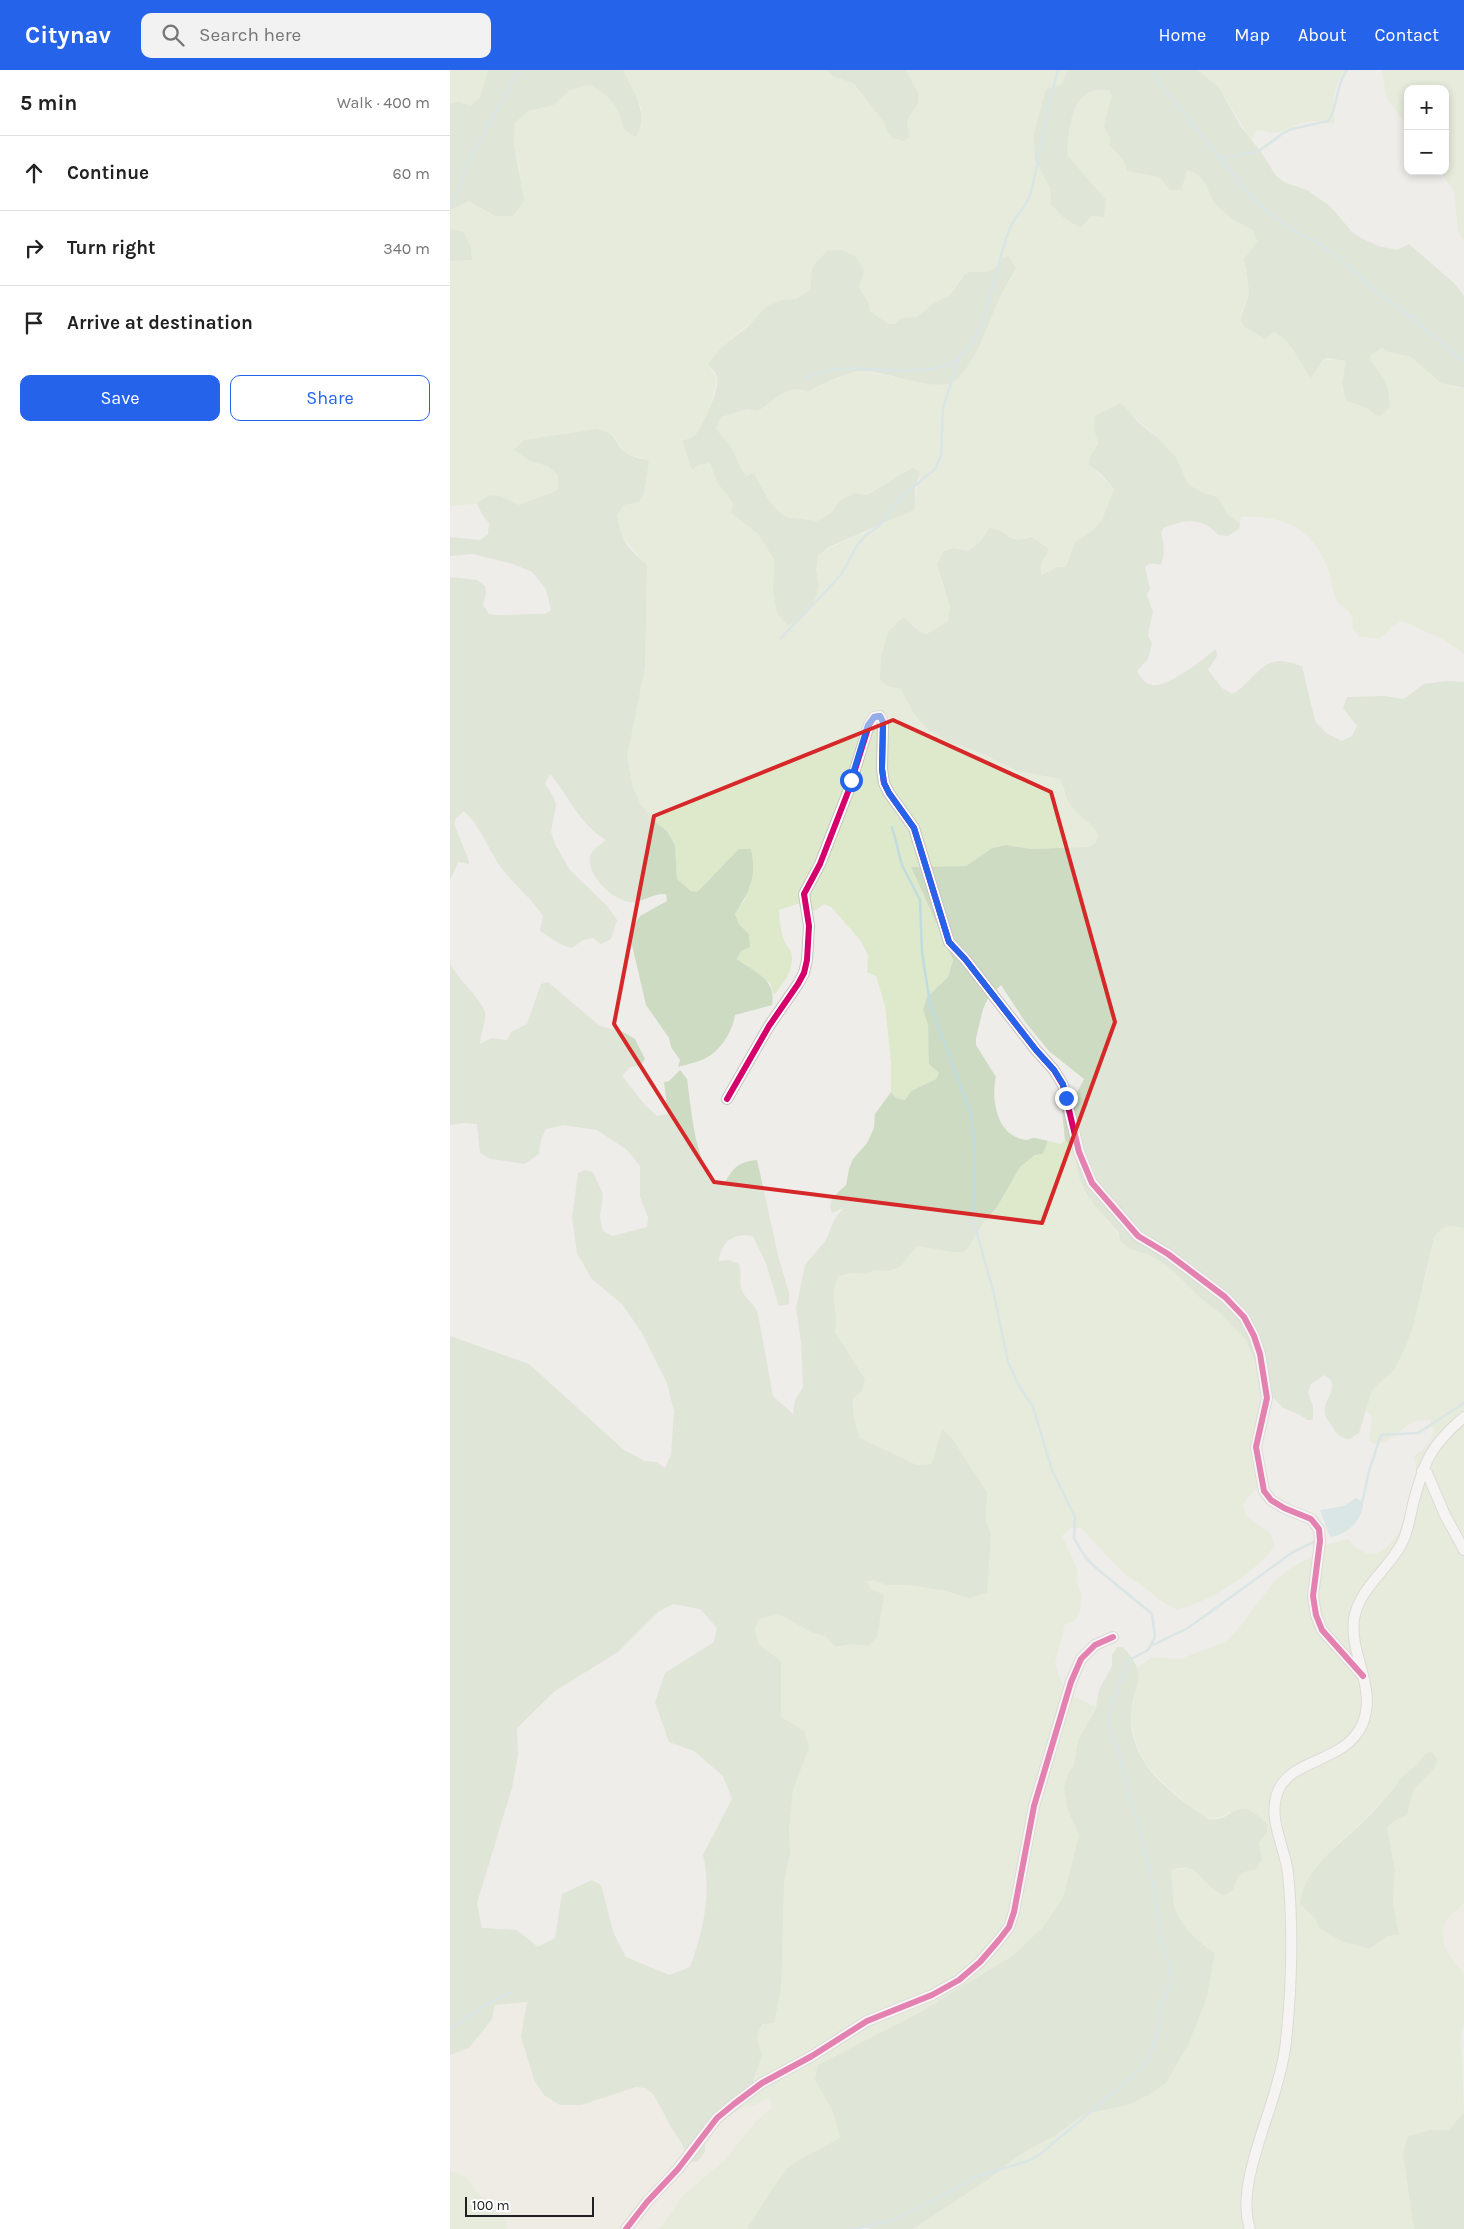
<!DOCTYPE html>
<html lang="en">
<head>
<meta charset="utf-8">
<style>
	:root { --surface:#fff; --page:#f2f2f2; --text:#222; --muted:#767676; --line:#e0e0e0; --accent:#2563eb }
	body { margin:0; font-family:Karla,sans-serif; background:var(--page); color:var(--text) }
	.controls { position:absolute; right:15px; top:15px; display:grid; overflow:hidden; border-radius:10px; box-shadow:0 2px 8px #0003 }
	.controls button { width:45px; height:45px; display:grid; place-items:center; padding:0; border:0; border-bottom:1px solid var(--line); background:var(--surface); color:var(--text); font:25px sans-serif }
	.scale { position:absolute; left:15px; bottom:12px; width:129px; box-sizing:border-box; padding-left:5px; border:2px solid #212121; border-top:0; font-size:14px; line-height:18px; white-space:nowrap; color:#212121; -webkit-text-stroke:4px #fff; paint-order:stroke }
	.stop { position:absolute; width:15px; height:15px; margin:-11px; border:4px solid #2563eb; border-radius:50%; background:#fff }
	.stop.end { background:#2563eb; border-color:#fff; box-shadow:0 1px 5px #0008 }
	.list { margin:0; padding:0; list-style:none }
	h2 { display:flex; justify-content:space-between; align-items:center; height:65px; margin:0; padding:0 20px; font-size:21px }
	h2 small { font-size:16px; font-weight:400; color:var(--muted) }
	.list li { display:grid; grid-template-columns:32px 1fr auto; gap:15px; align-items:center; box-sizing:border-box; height:75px; padding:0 20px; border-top:1px solid var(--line) }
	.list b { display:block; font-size:19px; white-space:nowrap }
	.list em { font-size:16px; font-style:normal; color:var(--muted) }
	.actions { display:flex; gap:10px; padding:15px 20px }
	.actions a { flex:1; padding:11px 0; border:1px solid var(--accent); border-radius:10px; text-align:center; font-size:18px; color:var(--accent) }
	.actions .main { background:var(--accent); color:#fff }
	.icon { flex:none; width:28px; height:28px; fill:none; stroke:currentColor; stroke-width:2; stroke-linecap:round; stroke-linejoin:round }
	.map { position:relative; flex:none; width:1014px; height:2159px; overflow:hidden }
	header { display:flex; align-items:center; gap:30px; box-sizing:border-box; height:70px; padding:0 25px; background:var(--accent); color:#fff }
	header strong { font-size:24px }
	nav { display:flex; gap:28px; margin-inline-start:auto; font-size:18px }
	.search { width:350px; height:45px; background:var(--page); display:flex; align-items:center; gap:12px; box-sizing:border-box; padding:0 18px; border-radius:10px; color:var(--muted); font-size:19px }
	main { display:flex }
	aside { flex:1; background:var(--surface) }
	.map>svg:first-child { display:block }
	.farmland { fill:#eeecdf }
	.grass { fill:#dee9cc; fill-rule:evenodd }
	.forest { fill:#cddbc2; fill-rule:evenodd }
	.water { fill:#c1dcdf }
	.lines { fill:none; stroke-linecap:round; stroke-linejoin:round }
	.stream { stroke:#c1dcdf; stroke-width:2.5 }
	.minor-casing { stroke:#c5c4c2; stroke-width:12 }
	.minor { stroke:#fdfcfc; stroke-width:10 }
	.cycleway-casing { stroke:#fff; stroke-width:9 }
	.cycleway { stroke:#d6006c; stroke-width:6 }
	.route { stroke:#2563eb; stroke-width:6 }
	.marked { fill:none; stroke:#d62828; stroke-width:4; stroke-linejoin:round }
</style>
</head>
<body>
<header>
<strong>Citynav</strong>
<div class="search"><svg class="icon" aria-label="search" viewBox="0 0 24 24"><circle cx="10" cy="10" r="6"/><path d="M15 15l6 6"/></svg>Search here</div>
<nav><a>Home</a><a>Map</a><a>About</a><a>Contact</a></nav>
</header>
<main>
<aside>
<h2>5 min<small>Walk · 400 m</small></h2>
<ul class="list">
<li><svg class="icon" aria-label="ahead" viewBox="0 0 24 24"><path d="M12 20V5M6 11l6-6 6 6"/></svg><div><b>Continue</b></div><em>60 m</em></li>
<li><svg class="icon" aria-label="right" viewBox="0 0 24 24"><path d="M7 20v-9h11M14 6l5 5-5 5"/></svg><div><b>Turn right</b></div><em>340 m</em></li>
<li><svg class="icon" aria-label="arrive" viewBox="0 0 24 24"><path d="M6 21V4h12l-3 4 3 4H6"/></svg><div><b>Arrive at destination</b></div></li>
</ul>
<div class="actions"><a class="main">Save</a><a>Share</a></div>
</aside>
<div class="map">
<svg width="1014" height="2159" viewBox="0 0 1014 2159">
	<rect width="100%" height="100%" fill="#efedea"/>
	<!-- farmland -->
	<path class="farmland" d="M1014,1833V1903L1000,1888L993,1868L995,1853Z
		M77,1932L71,1966L84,2010L94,2025L131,2035L186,2017L196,2018L204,2025L221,2057L232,2074L235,2083L255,2071L262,2057L290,2038L306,2035L316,2029L321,2030L322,2038L305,2052L275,2090L232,2126L214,2154L207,2159H57L56,2151L23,2118L16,2107L7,2103L0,2102V1985L7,1984L42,1949L45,1935Z"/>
	<!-- grass -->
	<path class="grass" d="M0,0H38L30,28L20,36L9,32L0,33Z
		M173,0H376L383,6L403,14L435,52L437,61L442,68L453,71L459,68L457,50L468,34V23L455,0H618L585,90L600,118L601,134L634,155L641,146L653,147L627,99L617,85C619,56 621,14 661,20L662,25L659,75L674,91L677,101L709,107L713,113L737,100L749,104L760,119L768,138L803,160L807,170L794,189L798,209V227L792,241L796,258L815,269L824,262C842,272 850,291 861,308C876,287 869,288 896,291L892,321C903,332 902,333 916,338C922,340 924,345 931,346L940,337C939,315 934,307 920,290V285L933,277L934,281L961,287L969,292L985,309L1007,318H1014V584L994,570L952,551L943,556L930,569L908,566L902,558C906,537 891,542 885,527C882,520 882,512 880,505C865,460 837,445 791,447L790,453C779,448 772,440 768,427L753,423L738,414L726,387L703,363L669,334L646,346L644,358L648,374L640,386L639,395L664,419L652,450L642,461L625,472L616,497H607L592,505C588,498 590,494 596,488L574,470C562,470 556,467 547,459L534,464L528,474L517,481L503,478L487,497L500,537L498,551L477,564L472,563L461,552L438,614L439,617L451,619L456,626L498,672L526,681L567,701L610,709C614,715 613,721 616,727C623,743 642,750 648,766L645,774L637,777L581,779L555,775L542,778L516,796L461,797L503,890L498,907L477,927L473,938L478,955L480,994L489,1003L486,1009L461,1021L455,1030L446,1028L441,1022V993L435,936L426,906L417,902L418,885L411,871L381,837L374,834L365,841L350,833L329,840C330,851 330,861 335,872C336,875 339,878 341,882C346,897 333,915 324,925L320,913L287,889L299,864L289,854L285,844L296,828L263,805L247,822L241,821L227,809L225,775L217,761L204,751L190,733L183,718L177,687L195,597L197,495L171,466L167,445L174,435L189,432L194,424L199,390L175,383L164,366L146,359L74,370L64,380L80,391L97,396L108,405V419C96,427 82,428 69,435L50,426L39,425L27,434L0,436V191L22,190L14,162L0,159V140L19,131L45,146L70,101L64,74L65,53L78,41L104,35L120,20L140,15C162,27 168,36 174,60L192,39ZM553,188L566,200L549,229L487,315L412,301L391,306L357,322C340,312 322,331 308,341L299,339L271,347L266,358C270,366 276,370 280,377C286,387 289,398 296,406L304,403L318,429L327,440L336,447L367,451L381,443L390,430L404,423L417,425L462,398L470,408C464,419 468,428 464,440C451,444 440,451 428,457C407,467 386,472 367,486L366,500L369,516L323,522L324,489L307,463L281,443L283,434L272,418L259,393L249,395L242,400L232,371L245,366L260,339L267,309L258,294L284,266L306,248L332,230L346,229L360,220L364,196L410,210L409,217C418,229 422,258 444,254C453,252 457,246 467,248L484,233L499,226L510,209L519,202H536L545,198Z
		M748,0H896C881,18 884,32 884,54L864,51L850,53L836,61L824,63L807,60L801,70L769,18Z
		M932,0H1014V171L1008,162L1004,121L989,101H995V19H958V58L936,27Z
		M615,1070L621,1075L624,1082L629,1106L636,1124L680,1179L699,1185L720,1198L749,1227L770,1243L796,1270L817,1321L800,1376L804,1402L811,1416L806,1418L793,1434L796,1446L820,1463L825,1476C804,1504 762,1530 728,1540L714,1533L691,1515L674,1504L631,1458H621L612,1466L628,1500L627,1513L632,1525L630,1542L625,1551L615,1554L605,1594L611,1611L622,1625L646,1637L628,1670L624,1695L618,1704V1741L629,1765L613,1828L592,1858L564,1885L365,2010L383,2042L390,2069L340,2095L322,2119L297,2159H208L214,2154L232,2126L275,2090L305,2052L322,2038L321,2030L316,2029L306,2035L290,2038C298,2027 305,2016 307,2002C310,1985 298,1959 320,1952L332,1861L334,1812L340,1783L339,1758L343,1720L347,1704L353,1693L331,1647V1591L309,1575L305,1559L309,1549L328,1544L363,1563L375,1566L385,1577L401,1574L418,1576L421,1519L416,1513L423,1510L436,1515H458L496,1521L519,1528L537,1523L541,1464L536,1452L537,1422L502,1368L492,1359L483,1394L467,1395L410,1368C405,1354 402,1343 403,1328L412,1321L415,1309L385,1262C390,1240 377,1227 389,1206L402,1203L416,1204L425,1200L440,1201L450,1197L467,1176L502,1182L520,1175L534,1152L547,1137L570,1097L585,1085L593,1084L598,1071L611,1074Z
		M999,1155L1014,1158V1833C1009,1839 998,1846 995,1853C987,1873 1002,1890 1014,1903V1951L1011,1968L1014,2042L999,2060H981L963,2145L964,2159H463L539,2109L569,2085L604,2066L635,2044L678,2035L748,1945L757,1927L765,1883C748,1871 724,1851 723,1828C722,1818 723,1809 721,1800C742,1795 744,1799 756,1813C761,1818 768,1822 773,1826L783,1820C787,1806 791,1801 806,1800L812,1790L809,1773L817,1762L780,1742C761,1754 752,1747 737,1734C712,1711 690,1698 684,1663C683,1657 680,1650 681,1644C683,1626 690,1618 686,1599L701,1587L730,1589L774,1572L784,1564L825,1510L842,1497L870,1482L874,1475L899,1469C902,1476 906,1478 912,1481C948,1500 973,1408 964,1386C978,1377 988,1367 980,1350C975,1350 968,1350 963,1352C948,1360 942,1373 924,1374L919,1370L922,1347L915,1340L922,1320L944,1300L975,1210L984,1169L990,1158ZM976,1683L983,1700L964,1719L957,1745L944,1751L937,1758L945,1800L943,1831L949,1865L938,1866L918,1879L891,1871L868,1857L866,1849L885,1776L911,1753L946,1716L949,1709L967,1695Z
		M0,2102L7,2103L16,2107L23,2118L56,2151L57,2159H0Z"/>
	<!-- forest -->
	<path class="forest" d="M38,0H173C183,21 200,44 186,67L174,60C168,36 162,27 140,15L120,20L104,35L78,41L65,53L64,74L74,131L63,146H45L19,131L0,140V33L9,32L20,36L30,28Z
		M376,0H455L468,22V34L457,50L459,68L453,71L442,68L437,61L434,52L404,14L383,6Z
		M618,0H748L769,18L791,57L811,82L826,106L836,113L857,120L881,137L902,162L909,167L928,176L947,180L959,174L1004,213L1014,226V318L991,313L961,287L934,281L933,277L921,285L920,290C935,309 939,314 940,337L931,346L925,345L917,338L896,331L892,314L896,291L877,288L873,290L861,308C850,292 842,272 824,262L815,269L796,258L791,251C792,242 796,235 798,227C800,215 796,201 794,189L807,171L803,160C792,154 779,148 769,138C755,124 762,108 737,100L731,120H720L709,107L677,101L674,91L659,75L660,68L654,56L662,25L660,20C621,14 619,56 617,85L656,130L654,147L641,146L631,158L614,148L601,134L600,118L585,90L584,63L596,19L611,15Z
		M0,159L14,162L21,178L22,190L0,191Z
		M391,180L405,186L414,200L409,217L419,234L420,241L438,254H445L451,248L467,247L484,233L499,226L514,205L519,202H536L545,198L553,188L559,186L566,199C560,209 554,219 549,229C536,257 529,288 506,310C491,325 432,299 410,301C390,304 374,314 357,322C340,312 322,332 308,341L298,339L271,347L266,358C270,366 277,370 281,377C286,387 289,398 296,406L304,403L318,429L327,440L336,447L367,451L381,443L390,430L404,423L417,425L462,398L469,401C470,409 466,411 465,418C464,426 467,431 464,440L397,469L379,477L368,486L366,500L369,516L363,535L349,551L337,555L327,543L323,522L324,489L307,463L281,443L283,433L267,412L260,393L249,395L242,400L232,371L245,366C253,353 270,322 267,307C266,302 261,298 258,294L271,278L297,257L317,236L332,230L346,229L360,220L363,196L377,181Z
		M669,334L673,335L690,354L708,368L726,387L738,414L753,423L768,427L778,445L790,453L789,459L778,466L768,465C752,446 734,450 713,458L711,463C714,472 715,485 711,495L700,493L695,497L700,519L697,525L703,542L699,559L698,567L702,573L698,589L687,601C690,606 694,613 701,615C717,619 753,589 766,579L767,586L758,600L772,618L782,624C798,617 810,591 829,591C837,591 845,594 852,596L865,651L876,663L892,671L902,666L907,656L893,638L897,627L934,626L954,629L974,614L997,611L1014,612V1158C999,1155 992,1155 984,1168L963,1256L957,1273L944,1300L922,1320L909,1363L900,1369C890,1368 887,1365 882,1356C881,1353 877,1350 876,1347C870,1332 886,1326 881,1310L874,1305L861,1314L858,1322L863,1336V1350H858L850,1345L833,1338L817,1321L796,1270L770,1243L749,1227L720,1198L699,1185L680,1179L670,1171L669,1163C654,1145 635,1129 629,1106C625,1092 627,1080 615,1070L612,1041L613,1036L625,1026L634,1009L599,981L576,953L551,915L538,928L533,939L526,968V975L546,1007C541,1028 546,1063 572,1069C577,1071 578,1069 583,1068C588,1068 593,1070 598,1071L593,1084L585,1085L570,1097L547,1137L534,1152L520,1175L513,1182H502L467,1176L450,1197L439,1201L425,1200L416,1204L402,1203L389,1206C377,1227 390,1240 385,1262L415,1309L412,1321L403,1329C402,1343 405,1354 410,1368L467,1395L482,1394L492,1359L502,1368L537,1422L536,1452L541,1464L537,1523L519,1528L496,1521L458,1515H436L423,1510L417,1512L421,1519L434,1525L427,1567L418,1576L401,1574L385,1577L375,1566L363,1563L328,1544L309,1549L305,1559L309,1575L331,1591V1647L354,1661L359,1677L343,1720L339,1758L340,1783L334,1812L331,1918L324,1953L313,1954C305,1966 306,1971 312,1984L300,2023L290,2038L262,2057L255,2071V2082L247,2092L238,2091L232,2074L221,2057L204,2025L196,2018L186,2017L131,2035H110L94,2025L84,2010L71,1966L77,1932L45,1935L42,1949L19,1978L0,1985V1266L79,1294L174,1380L195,1391L207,1392L215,1398L221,1385L224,1341L217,1313L192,1263L172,1234L142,1209L127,1183L122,1148L128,1103L135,1100L143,1102L153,1124L150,1147L153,1161L162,1166L197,1157L198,1147L190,1127V1096L177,1080L147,1060L113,1055L96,1059L91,1070L89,1084L75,1094L40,1089L30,1083L27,1054L14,1053L0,1055V894C7,908 34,932 35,943C36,953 30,966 30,974L41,968L57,970L61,962L77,954L91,914L98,912L150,956L173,962L185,969L195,989L190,996L180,997L172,1006L195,1035L207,1046L218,1044L214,1012L219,1011L230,1000L237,1009C242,1043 244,1086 265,1114L275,1113C282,1098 290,1091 307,1090L329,1189L339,1223V1234L329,1236L315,1191L303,1166C283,1162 271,1172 269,1191L279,1190L289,1194C292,1202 289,1210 291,1218C294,1229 305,1233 308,1244L323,1326L343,1344L345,1330L353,1317L351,1271L346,1238L355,1195L376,1170L384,1150L393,1138L382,1143L380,1137L382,1128L396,1115L399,1099L403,1089L417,1073L424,1058L425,1044L441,1022L446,1028L455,1030L461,1021L486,1009L489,1003L479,994L478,955L473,939L477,927L498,907L503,890L461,797L516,796L542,778L556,775L581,779L637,777L645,774L648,766C642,750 628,748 620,734C614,726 615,717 610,709L567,701L526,681L498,672L478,659L464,644L451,619L439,617L430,610L431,588L438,562L453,547L472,563L477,564L498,551L500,537L487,495L493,482L503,478L517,481L528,474L540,458C559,460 557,476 582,467L599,479C596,488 587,495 592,505L607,497H616L625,472L642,461L652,450L664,419L652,405L639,395L640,386L648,374L644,358L645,346ZM223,1534L250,1539L267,1558L264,1572L215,1603L205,1632L219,1672L244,1681L273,1706L282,1729L253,1785C262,1821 253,1863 240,1897L219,1905L176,1887L164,1864L151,1815L142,1810L112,1824L105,1868L88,1877L67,1860L32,1858L27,1833L62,1718L68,1685L67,1658L105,1621L168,1582L208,1542Z
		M146,359C171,364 162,373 176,383C182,387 192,389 199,390L194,424L189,432L174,435L167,445C172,473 176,476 197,495L195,597L177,687L183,718L190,733L204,751L217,761L225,775L227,809L241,821L247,822L289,779H301C307,806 300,821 285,844L289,854L299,864L300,877L291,881L287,889C304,902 327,909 322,935L285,945C283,960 273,976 261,985C253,991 238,994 228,997L230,990L221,977L219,968L196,935L179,862L190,846L217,831L216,824C201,823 191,834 179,832C162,830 131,801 142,782C144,778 152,774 156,770C127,752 121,728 100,704L95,713L104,728L106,735L101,762L106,776L120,800L158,837L167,850L161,869L151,874L143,868L133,870L122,878C108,875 102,868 90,861L93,846C83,830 69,819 57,805C40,786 34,760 14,741L6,748L4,754L19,791V794L8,792L0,810V507L27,510L35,516L36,524L33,535L39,544C58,547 76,543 95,544L101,540L96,519L82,502L63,494L23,484L0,486V467L30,470L38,464L39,453L32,444L27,434L39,425L50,426L69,435C82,428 96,427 108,419V405L97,396L80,391L64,380L74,370Z
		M667,1577H673C701,1608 683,1613 681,1644C679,1665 690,1689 703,1704C710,1713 750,1747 760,1749C785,1753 784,1720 817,1754V1762L809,1773L812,1790L806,1800C791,1801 787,1806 783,1820L773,1826C768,1822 761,1818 756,1813C744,1799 741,1794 721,1800C723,1809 722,1818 723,1828C724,1851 747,1871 765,1883L757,1927L739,1973L716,2013L698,2025L678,2035L635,2044L604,2066L569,2085L539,2109L463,2159H422L412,2157L407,2159H297L322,2119L340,2095L390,2068L383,2042L365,2010L368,1995L469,1943L564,1885L592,1858L613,1828L629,1765L618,1741L614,1718L618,1704L624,1695L628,1670L646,1638L649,1620L662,1596V1585Z
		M982,1682L988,1690L983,1700L964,1719L957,1745L944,1751L937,1758L945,1800L943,1831L949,1865L938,1866L919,1879L891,1871L868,1857L866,1849L850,1834C853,1800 889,1775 912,1753C924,1742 934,1729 946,1716L949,1709L967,1695L976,1683Z
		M1014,2042V2159H964L953,2083L958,2066L981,2060H999Z"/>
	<!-- water -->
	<path class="water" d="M906,1428L913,1432C914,1449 896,1466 880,1467L870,1440L894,1436Z"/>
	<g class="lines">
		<!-- stream -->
		<path class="stream" d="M699,0L803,129L833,154L868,173L889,188L928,223L960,246L1014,292
			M769,89L809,81L832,64L842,59L878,51C888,39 885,16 897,0
			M0,136L9,120L16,95L69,0
			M355,308C368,304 382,298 395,298C426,298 467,305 497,295C538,281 544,193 560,158C565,145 578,136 581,122C591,82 596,40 608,0
			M331,568L391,505L408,474L416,465L430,455L452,426L485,399L491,386L493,338L509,289
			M912,1433L919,1401L931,1365L968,1363L1014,1333
			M703,1575L738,1558L843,1482L868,1470
			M0,1959L38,1933L59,1923
			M404,2159L448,2149L528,2106L578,2091L589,2085L669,2018L693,1996L700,1985L708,1960L711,1934L721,1912L720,1899L709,1862L705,1823L690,1761L678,1721L669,1683L659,1659V1646L662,1634L679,1590L698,1580L701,1575L705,1567L702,1544L645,1497L636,1488L629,1477L624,1468L625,1447L602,1400L583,1337L569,1316L558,1292L544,1224L523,1149L525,1083L521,1044L480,934L472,882L470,830L452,795L442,757"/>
		<!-- minor casing -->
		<g class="minor-casing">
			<path id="minor" d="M277,1029L319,956L348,914L354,903L357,890L359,856L354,824L370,794L398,722L419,655L424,647L430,646L433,652L432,699L434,713L439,723L464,758L499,872L515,889L586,980L604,1000L613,1015L629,1082L642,1113L688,1166L718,1184L775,1227L794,1247L804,1266L810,1284L817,1328L806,1377L814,1421L821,1430L834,1438L861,1449L869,1459L870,1471L863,1526L866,1545L872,1560L913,1606
				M972,1401L977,1403L995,1445L1014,1480
				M176,2159L197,2132L228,2099L267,2048L284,2034L312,2013L362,1986L417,1951L482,1925L509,1910L530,1892L549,1870L559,1857L564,1842L584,1736L621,1612L631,1589L645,1575L663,1567
				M800,2159C786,2119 817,2054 827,2014C832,1997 836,1979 837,1961C842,1912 843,1852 838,1803C835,1778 818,1749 827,1724C838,1688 894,1694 912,1655C928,1619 899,1584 904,1549C909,1518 939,1499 952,1473C958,1461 960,1447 963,1434C974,1392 980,1376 1014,1347"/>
		</g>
		<!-- minor -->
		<use href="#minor" class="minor"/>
		<!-- cycleway casing -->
		<g class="cycleway-casing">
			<path id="cycleway" d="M277,1029L319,956L348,914L354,903L357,890L359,856L354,824L370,794L398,722L419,655L424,647L430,646L433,652L432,699L434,713L439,723L464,758L499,872L515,889L586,980L604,1000L613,1015L629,1082L642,1113L688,1166L718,1184L775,1227L794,1247L804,1266L810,1284L817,1328L806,1377L814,1421L821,1430L834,1438L861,1449L869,1459L870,1471L863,1526L866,1545L872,1560L913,1606
				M176,2159L197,2132L228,2099L267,2048L284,2034L312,2013L362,1986L417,1951L482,1925L509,1910L530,1892L549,1870L559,1857L564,1842L584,1736L621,1612L631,1589L645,1575L663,1567"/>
		</g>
		<!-- cycleway -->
		<use href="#cycleway" class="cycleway"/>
	</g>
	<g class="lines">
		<!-- route -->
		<path class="route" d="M401,710L418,655L424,647L430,646L433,652L432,699L434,713L439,723L464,758L499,872L515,889L586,980L604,1000L613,1014L616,1028"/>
	</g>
	<!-- marked area -->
	<path d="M0 0H1014V2159H0ZM443,650L601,722L665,952L592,1153L264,1112L164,954L204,746Z" fill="#efedea" fill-opacity=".55" fill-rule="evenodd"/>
	<path class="marked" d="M443,650L601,722L665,952L592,1153L264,1112L164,954L204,746Z"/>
</svg>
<div class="controls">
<button>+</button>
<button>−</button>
</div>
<div class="scale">100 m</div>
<div class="stop" style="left:401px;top:710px"></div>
<div class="stop end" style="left:616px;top:1028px"></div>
</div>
</main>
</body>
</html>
